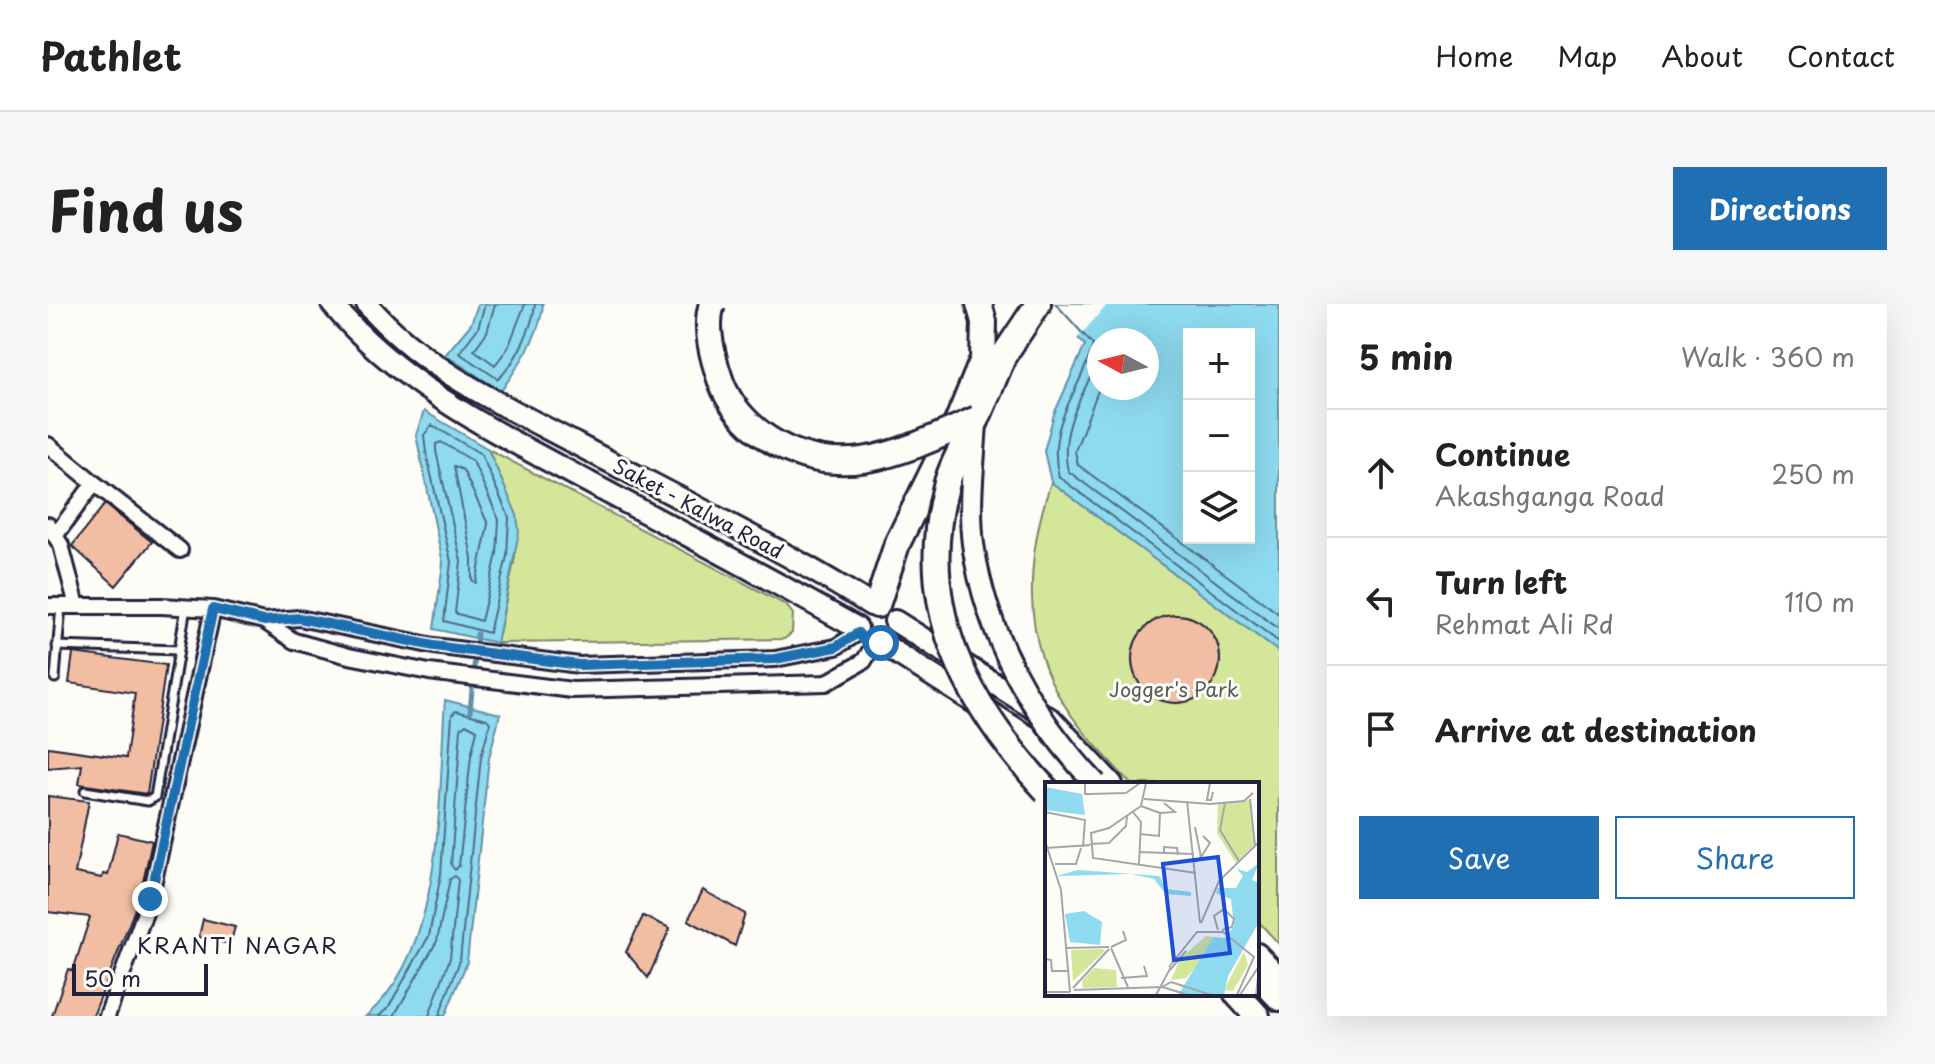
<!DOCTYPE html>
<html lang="en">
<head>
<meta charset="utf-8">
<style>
	:root { --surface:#fff; --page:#f6f6f6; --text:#222; --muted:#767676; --line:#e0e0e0; --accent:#1f6fb2 }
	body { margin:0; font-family:"Playpen Sans",sans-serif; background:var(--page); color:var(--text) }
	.controls { position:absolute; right:24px; top:24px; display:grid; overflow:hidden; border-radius:0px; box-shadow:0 8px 32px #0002 }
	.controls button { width:72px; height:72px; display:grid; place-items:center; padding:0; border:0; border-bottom:2px solid var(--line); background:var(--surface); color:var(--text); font:40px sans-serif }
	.compass { position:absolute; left:1039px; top:24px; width:72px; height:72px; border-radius:50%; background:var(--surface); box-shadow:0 8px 32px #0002; rotate:277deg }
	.scale { position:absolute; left:24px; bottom:20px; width:136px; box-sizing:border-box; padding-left:8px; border:4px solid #22223b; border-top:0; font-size:22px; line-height:28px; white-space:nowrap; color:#22223b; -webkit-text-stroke:6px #fdfcf7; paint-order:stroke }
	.stop { position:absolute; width:24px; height:24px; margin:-18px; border:6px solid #1f6fb2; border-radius:50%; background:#fff }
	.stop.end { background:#1f6fb2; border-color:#fff; box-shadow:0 2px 8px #0008 }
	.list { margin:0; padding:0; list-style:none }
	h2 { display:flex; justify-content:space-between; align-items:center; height:104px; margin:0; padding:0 32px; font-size:34px }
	h2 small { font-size:26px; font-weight:400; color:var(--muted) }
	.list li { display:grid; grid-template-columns:52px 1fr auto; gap:24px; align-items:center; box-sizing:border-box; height:128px; padding:0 32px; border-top:2px solid var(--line) }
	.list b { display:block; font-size:30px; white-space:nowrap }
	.list p { margin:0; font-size:26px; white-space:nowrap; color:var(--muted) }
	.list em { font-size:26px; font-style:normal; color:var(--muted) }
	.actions { display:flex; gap:16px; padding:24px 32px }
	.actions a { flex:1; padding:18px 0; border:2px solid var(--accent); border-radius:0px; text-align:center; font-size:28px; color:var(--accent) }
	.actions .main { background:var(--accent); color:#fff }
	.icon { flex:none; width:44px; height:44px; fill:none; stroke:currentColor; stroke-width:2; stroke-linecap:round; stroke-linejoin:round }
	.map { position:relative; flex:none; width:1231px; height:712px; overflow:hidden; border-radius:0px }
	header { display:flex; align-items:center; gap:48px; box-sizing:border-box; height:112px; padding:0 40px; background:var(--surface); border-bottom:2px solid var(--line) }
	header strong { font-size:38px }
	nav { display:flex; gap:44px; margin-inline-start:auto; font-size:28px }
	.intro { display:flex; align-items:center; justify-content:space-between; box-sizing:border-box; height:192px; padding:0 48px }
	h1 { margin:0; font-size:56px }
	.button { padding:20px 36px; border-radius:0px; background:var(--accent); color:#fff; font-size:28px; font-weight:700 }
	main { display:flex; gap:48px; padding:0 48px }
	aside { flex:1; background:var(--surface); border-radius:0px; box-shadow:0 8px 32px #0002 }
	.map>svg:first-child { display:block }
	.green { fill:#d4e69a; stroke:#7b846a; stroke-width:2 }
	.water { fill:#8edaef; stroke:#6390a7; stroke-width:2; fill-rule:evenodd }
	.pier { fill:#fdfcf7 }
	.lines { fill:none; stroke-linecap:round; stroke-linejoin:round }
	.shore { stroke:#4d6c83; stroke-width:2 }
	.stream { stroke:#6390a7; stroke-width:5 }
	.building { fill:#f2bea3; stroke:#22223b; stroke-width:2 }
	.lane-casing { stroke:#22223b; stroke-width:13 }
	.street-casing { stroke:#22223b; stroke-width:20 }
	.secondary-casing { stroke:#22223b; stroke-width:26 }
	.primary-casing { stroke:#22223b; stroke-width:30 }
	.lane { stroke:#fdfcf7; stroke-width:7 }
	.street { stroke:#fdfcf7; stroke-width:14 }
	.secondary { stroke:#fdfcf7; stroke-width:20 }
	.primary { stroke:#fdfcf7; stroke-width:24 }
	.secondary-bridge-casing { stroke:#22223b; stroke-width:26; stroke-linecap:butt }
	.primary-bridge-casing { stroke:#22223b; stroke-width:30; stroke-linecap:butt }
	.secondary-bridge { stroke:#fdfcf7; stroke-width:20 }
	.primary-bridge { stroke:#fdfcf7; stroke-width:24 }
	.route { stroke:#1f6fb2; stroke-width:10 }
	.labels { text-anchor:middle; stroke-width:6; stroke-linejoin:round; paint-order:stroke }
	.street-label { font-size:20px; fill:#22223b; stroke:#fdfcf7 }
	.park-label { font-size:20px; fill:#575d58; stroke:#fdfcf7 }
	.neighbourhood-label { font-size:22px; letter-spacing:2px; fill:#22223b; stroke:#fdfcf7 }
	.inset-road { fill:none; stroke:#a5a5ac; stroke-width:2 }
	.view { fill:#1d4ed8; fill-opacity:0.15; stroke:#1d4ed8; stroke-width:4 }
	.inset-edge { fill:none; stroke:#22223b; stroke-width:4 }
</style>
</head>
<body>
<header>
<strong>Pathlet</strong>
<nav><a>Home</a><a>Map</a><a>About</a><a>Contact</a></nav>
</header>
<div class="intro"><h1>Find us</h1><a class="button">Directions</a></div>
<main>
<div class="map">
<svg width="1231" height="712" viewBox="0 0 1231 712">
	<rect width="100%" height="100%" fill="#fdfcf7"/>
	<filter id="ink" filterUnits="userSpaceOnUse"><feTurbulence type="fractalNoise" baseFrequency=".0125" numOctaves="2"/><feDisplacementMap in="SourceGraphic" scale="16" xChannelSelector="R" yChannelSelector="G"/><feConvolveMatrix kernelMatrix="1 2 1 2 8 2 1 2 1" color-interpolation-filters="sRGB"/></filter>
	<g filter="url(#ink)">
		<!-- green -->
		<path class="green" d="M440,145L738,301L745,310L744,329L736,335L449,339L467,253L461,194Z
			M1003,178L1231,348V640L1209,616V480H1083C1061,456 1037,432 1019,405C972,336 978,253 1003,178Z"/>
		<!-- water -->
		<path class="water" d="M430,0H495C493,31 470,62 453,87L397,51L423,20Z
			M997,0H1231V348L1003,178L996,147L1006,110L1037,41ZM1141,30H1201V234H1141ZM1051,36H1099V84H1051Z
			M376,107L440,145L469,211L471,228L449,339L386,325L395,259L368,131Z
			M397,396L452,410L441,454L419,658L397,712H318C398,645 390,492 397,396Z"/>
		<!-- pier -->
		<path class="pier" d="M993,0H1060L1027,37Z"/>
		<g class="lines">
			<!-- shore -->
			<path class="shore" d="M437,0L430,24L411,49L450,75C467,60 485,23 487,0
				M447,0L439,28L426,46L447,61L460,44L477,0
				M1008,0L1045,41C1032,89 997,120 1011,173L1231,338
				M1051,55C1035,90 1010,128 1020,167L1231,325
				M1051,84L1027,147L1030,161L1231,310
				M384,121L433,150L461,213L459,252L441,329L396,317L403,258L378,148L376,131Z
				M393,138L425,157L451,216L449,250L433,317L407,309L413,257L388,147V140Z
				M406,162L415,166L440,220L428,279L424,276V254Z
				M418,420L429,426L423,452L411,562L407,566L403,561L413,424Z
				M331,712L340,704L381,632L393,570L404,411L408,407L439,415L442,419L433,453L412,656L391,712
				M346,712L389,637L402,575L407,572L410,576L402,654L381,712"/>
			<!-- stream -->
			<path class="stream" d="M422,408L429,330"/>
		</g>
		<!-- building -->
		<path class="building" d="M57,200L104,238L68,282L24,242Z
			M1084 355a44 44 0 1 1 88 0a44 44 0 1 1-88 0Z
			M25,349L118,361L99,490L31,480L34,461L0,464V443L78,454L87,389L21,379Z
			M0,492L41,497L27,569L54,574L55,570L60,571L70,529L104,537L92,592L45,712H4L20,665L25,667L42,613L0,608Z
			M655,586L697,610L687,642L640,616Z
			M595,612L622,624L600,674L578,648Z
			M155,615L187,623L182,640L151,633Z"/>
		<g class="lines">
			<!-- lane casing -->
			<g class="lane-casing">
				<path id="lane" d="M9,342L131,346
					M7,374L13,302
					M37,487L100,497L107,493L138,303"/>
			</g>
			<!-- street casing -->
			<g class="street-casing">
				<path id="street" d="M0,141L46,179L7,232
					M46,179L132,246
					M0,221L13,241L29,302
					M0,302H113L165,305L216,317L251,314L386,342L531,361L727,355L788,343L810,329
					M216,317L246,337L301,352L381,368L524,386L778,379L816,357L826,340
					M59,712L102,595L165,305"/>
			</g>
			<!-- secondary casing -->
			<g class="secondary-casing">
				<path id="secondary" d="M284,0C354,83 447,128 542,179C631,227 721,274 809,324
					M319,0C373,64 457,102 530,141C628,193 729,242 823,301
					M847,317L1004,416L1064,480
					M833,339L987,437L1027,480
					M1209,650L1231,673
					M1209,673L1231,696"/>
			</g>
			<!-- primary casing -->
			<g class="primary-casing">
				<path id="primary" d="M929,115L956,51L990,0
					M829,301L849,240L910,116L935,55L936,18L931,0
					M1189,690L1209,712"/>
			</g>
			<!-- lane -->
			<use href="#lane" class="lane"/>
			<!-- street -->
			<use href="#street" class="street"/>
			<!-- secondary -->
			<use href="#secondary" class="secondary"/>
			<!-- primary -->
			<use href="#primary" class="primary"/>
			<!-- secondary-bridge casing -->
			<g class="secondary-bridge-casing">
				<path id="secondary-bridge" d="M928,118C926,158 920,200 925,240C938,332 985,414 1048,480"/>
			</g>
			<!-- primary-bridge casing -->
			<g class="primary-bridge-casing">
				<path id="primary-bridge" d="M664,0C656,24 665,55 673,78C682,102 699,120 719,134C792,182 858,146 929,115
					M929,115C918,137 904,159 898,182C866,303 918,400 999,487"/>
			</g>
			<!-- secondary-bridge -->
			<use href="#secondary-bridge" class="secondary-bridge"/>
			<!-- primary-bridge -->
			<use href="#primary-bridge" class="primary-bridge"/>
		</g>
	</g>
	<g class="lines" filter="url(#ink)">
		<!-- route -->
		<path class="route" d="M102,595L165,305L216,317L251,314L386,342L531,361L727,355L788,343L810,329L817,337L833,339"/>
	</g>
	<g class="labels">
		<!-- street labels -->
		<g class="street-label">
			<text transform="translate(650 205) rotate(28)" y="7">Saket - Kalwa Road</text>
		</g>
		<!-- park labels -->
		<g class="park-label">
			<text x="1126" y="393">Jogger's Park</text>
		</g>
		<!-- neighbourhood labels -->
		<g class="neighbourhood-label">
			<text x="190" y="650">KRANTI NAGAR</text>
		</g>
	</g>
	<!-- overview -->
	<g transform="translate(997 478)">
		<rect width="214" height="214" fill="#fdfcf7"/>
		<path d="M206,18L210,62L191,81L172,51L173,21ZM161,154L169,155L153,183L141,196L126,198L135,177ZM58,167L60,169L28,199L26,168ZM199,170L203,183L188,209L179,208ZM49,186L71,188L72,205L38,206L37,199Z" fill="#d4e69a"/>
		<path d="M0,5L37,12L40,33L0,28ZM214,81L207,98L214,101V140L183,194L179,213H133L169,155L180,156L189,144L186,117L171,111L173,106H191L198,94L192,87L202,90ZM33,88L114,94L122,107L146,110V114L121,112L109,97L86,92L12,94ZM39,129L57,140L55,163L25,160L20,132Z" fill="#8edaef"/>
		<path class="inset-road" d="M40,1V12H44L81,11L95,1M101,1L96,24L64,46L46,51L48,76L151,91M165,1L162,18H166L168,10M99,17L165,22L199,19L208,11M205,17L210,64M142,19L155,141M180,21L175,48L194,79M0,30L40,38L38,65M88,30L96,40L94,82M115,31L130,30L119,21M150,45L156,75L150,80M95,52L114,54L115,31L96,24M0,59L16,108L25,210M45,62L64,61L81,44L82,34M1,66L45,63M94,70L149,72M119,72V65L132,66L133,73M156,75L165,61L158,54M10,82H31L36,66M156,141L174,99L214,60M173,148L169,134L179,127L189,137L187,145L177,148M66,165L81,158L78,149M20,166L64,165M66,166L83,205M0,177L6,178L7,189H24M124,185L152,150H178L209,175L192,213M125,188L141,169M76,196L102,194L99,184M126,200L166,213M117,205L144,213M28,206L64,167M29,208L117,205L126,200M0,210H25M111,213L126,185M195,213L214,184M211,213L214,187"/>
		<path class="view" d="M173,75L185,171L129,178L118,82Z"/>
		<rect width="214" height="214" class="inset-edge"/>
	</g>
</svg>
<div class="controls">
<button>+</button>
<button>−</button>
<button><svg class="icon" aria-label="layers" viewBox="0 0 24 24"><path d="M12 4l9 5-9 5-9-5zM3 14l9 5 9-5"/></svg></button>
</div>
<svg class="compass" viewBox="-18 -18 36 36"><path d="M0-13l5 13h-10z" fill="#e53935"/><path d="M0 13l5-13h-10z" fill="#767676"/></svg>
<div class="scale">50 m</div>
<div class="stop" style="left:833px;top:339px"></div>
<div class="stop end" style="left:102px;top:595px"></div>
</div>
<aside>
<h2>5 min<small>Walk · 360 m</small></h2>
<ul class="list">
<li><svg class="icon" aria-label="ahead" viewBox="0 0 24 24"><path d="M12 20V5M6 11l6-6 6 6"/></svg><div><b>Continue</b><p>Akashganga Road</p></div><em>250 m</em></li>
<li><svg class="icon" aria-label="left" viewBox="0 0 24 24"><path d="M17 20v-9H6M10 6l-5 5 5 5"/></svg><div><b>Turn left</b><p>Rehmat Ali Rd</p></div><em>110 m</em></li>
<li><svg class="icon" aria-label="arrive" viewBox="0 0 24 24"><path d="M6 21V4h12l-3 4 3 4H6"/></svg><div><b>Arrive at destination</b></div></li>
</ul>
<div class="actions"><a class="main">Save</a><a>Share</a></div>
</aside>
</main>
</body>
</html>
